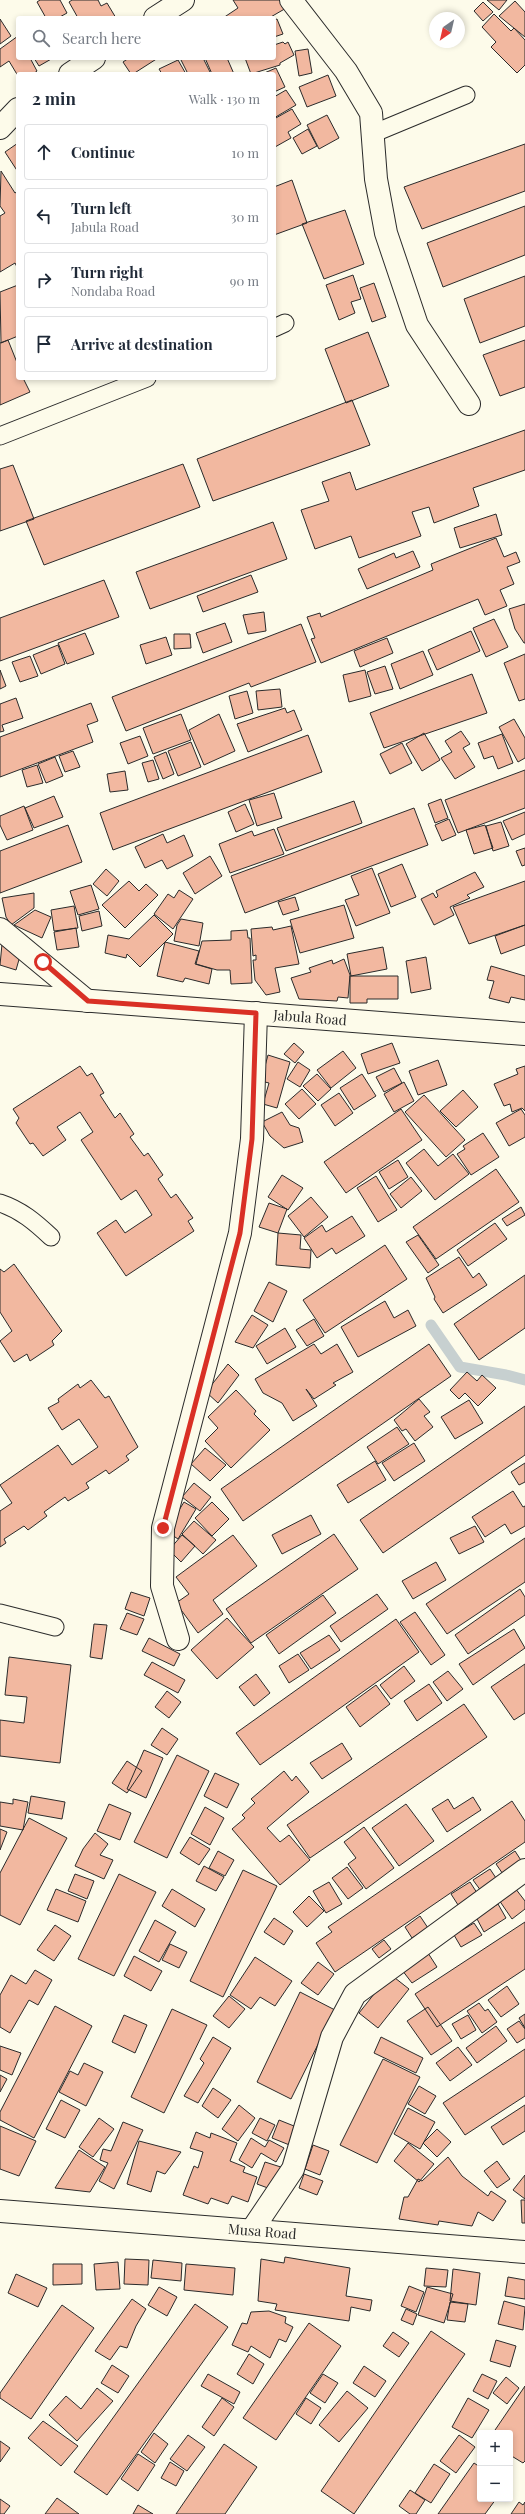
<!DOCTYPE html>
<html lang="en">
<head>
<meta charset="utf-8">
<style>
	:root { --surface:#fff; --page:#f6f6f7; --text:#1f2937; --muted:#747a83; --line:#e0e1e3 }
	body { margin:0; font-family:"Playfair Display",serif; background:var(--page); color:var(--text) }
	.controls { position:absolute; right:12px; bottom:12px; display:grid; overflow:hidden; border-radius:4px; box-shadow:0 2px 6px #0003 }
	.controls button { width:36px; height:36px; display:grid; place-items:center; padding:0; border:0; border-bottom:1px solid var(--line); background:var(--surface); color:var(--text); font:20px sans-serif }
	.compass { position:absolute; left:429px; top:12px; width:36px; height:36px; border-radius:50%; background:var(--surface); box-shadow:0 2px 6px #0003; rotate:214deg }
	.stop { position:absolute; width:12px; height:12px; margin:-9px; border:3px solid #d93025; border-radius:50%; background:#fff }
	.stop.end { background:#d93025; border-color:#fff; box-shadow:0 1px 4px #0008 }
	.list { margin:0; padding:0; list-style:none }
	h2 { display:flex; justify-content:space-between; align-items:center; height:52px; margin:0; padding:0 16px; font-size:17px }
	h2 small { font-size:13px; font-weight:400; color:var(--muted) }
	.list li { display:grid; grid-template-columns:26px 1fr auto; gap:12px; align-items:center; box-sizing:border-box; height:56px; margin:0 8px 8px; padding:0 8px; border:1px solid var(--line); border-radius:4px }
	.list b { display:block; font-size:15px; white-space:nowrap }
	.list p { margin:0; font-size:13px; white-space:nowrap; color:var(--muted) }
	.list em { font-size:13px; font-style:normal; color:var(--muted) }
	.icon { flex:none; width:22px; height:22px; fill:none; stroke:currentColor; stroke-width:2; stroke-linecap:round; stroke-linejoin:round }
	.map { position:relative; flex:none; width:525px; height:2514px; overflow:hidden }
	.search { position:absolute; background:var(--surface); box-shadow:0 2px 6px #0003; left:16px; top:16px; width:260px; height:44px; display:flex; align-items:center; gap:10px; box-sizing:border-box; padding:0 14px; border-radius:4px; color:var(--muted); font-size:15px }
	.panel { position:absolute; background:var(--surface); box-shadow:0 2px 6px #0003; left:16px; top:72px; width:260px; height:308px; border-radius:4px }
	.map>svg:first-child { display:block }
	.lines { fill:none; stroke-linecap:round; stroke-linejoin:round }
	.stream { stroke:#c7d0d0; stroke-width:11 }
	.building { fill:#f2b8a0; stroke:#2b2b2b }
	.lane-casing { stroke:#2b2b2b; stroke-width:19 }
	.street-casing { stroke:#2b2b2b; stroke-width:24 }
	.lane { stroke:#fdfbea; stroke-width:17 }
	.street { stroke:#fdfbea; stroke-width:22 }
	.route { stroke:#d93025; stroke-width:5 }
	.labels { text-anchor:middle; stroke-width:3; stroke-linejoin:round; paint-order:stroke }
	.street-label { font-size:14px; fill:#2b2b2b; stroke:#fdfbea }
</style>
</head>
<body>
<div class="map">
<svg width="525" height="2514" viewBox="0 0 525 2514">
	<rect width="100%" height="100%" fill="#fdfbea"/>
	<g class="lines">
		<!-- stream -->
		<path class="stream" d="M431,1325L460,1367L506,1375L525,1380"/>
	</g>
	<!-- building -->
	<path class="building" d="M40,0H60L67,13L58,18H46L37,2Z
		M72,0H98L101,6L107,3L116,18H78L69,2Z
		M233,0H284L288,7L269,18H223L238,8Z
		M487,0H507L499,10Z
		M515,1L525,12V37L499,16Z
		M483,2L493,12L483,21L474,11Z
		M494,14L511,31L514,28L525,40V65L517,73L491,47L496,42L482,27Z
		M0,19L11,36L0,44Z
		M277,19L283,34L274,37V20Z
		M18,36V58H30L37,71L33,74H18V76L9,61L0,67V49Z
		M283,42L285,44L288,42L294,55L280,63V65L251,74L245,58H274V45Z
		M308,49L312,73L299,76L295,51Z
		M34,58H53L39,66Z
		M129,58H158L133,74H131L123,62Z
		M180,58H203L211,74H188Z
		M205,58H227L234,74H212Z
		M178,60L186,74H162L159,69Z
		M276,68L285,87L274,92V74H262Z
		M328,75L336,96L307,107L299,87Z
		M286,90L296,105L274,118V97Z
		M292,109L301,124L288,132L291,138L275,147L274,119Z
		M327,115L339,138L319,149L307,125Z
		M308,129L317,146L302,154L293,138Z
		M18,143V172L5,152Z
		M525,144V191L422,229L404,187Z
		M1,171L15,193L18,191V269L15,263L0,272V216L5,213L0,206Z
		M292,180L307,223L274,235V187Z
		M525,206V255L443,287L427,243Z
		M345,210L364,264L324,279L302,224Z
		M353,275L361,299L351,302L355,313L339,320L326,285Z
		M525,276V326L480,343L464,299Z
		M374,283L386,317L372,322L360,288Z
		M18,285V336L1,343L0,292Z
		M368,332L389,386L346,403L325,349Z
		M8,340L18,365V378H23L30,392L0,405V343Z
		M525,340V387L500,396L483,355Z
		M352,400L370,445L213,501L197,459Z
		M525,430V470L473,488L479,506L434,523L429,507L412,512L421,536L359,558L351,536L315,549L301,510L329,501L322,482L350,472L356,490Z
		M183,464L200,507L44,565L26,521Z
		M13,465L34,519L0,531V469Z
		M496,514L502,535L460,548L454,528Z
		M273,522L287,559L150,609L136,572Z
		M496,538L504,557L516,552L520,562L507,567L514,584L500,590L507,606L485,615L478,599L321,663L311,639L315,638L307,617L320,613L321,617L433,570L431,564Z
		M413,551L420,567L367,589L358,569L394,553L396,558Z
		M251,575L258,592L203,612L197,596Z
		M104,580L119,617L0,661V618Z
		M525,604V643H524L515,629L509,609Z
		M264,612L266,631L248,634L243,615Z
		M494,619L508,647L486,657L473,628Z
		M225,623L232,642L203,653L196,633Z
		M301,624L316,662L251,687L249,683L126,731L112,697Z
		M471,631L480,651L437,670L428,650Z
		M85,633L94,654L67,664L58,643Z
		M174,634H190L191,648L174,649Z
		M166,637L172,655L146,664L140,645Z
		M387,638L393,653L360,667L354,651Z
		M58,645L65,664L41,674L33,655Z
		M423,651L433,675L400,689L391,664Z
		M525,654V699L519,701L504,663Z
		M30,656L38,676L20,682L12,662Z
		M385,666L393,689L375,694L367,672Z
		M0,670L6,686L0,689Z
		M365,670L371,696L349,702L343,675Z
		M472,674L487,713L384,748L370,713Z
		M280,689L282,707L258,710L256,691Z
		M247,691L253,713L235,719L229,696Z
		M16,698L23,718L2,725L4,731L0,732V704Z
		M91,703L98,721L87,725L93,742L0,777V737Z
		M285,708L287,713L294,710L302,730L248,752L237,724Z
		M181,714L191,740L153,754L143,728Z
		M219,714L235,751L204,765L189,730Z
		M514,719L525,738V758L518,762L499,727Z
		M461,731L470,744L463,748L475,767L455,779L441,758L452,752L445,741Z
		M424,733L440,760L422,771L406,744Z
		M502,734L513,763L498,769L493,756L484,759L478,743Z
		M308,735L322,772L113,850L100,813Z
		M140,736L148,756L128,764L120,743Z
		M191,742L201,767L178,776L168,751Z
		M402,743L412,763L390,774L380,754Z
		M73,751L80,767L65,772L59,756Z
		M166,752L174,774L163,779L154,757Z
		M55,757L63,776L46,783L38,764Z
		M153,760L159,779L148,782L142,763Z
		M37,765L43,783L27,787L22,770Z
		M525,770V808L458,833L445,800Z
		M125,771L128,790L110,792L107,774Z
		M274,793L282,818L257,826L249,800Z
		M54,796L63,817L34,828L25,808Z
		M441,799L448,818L435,823L428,804Z
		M354,801L362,823L286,851L277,828Z
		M245,804L254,824L236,832L228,812Z
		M24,806L33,830L7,840L0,825V816Z
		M414,808L428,845L245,913L231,876Z
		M525,812V834L512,840L503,821Z
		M449,819L456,835L442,841L435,825Z
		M501,822L509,846L493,851L486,826Z
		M68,825L82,862L0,893V851Z
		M485,825L493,848L474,854L466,830Z
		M274,829L284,854L230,873L219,844L252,831L254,836Z
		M163,834L167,843L184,835L193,856L167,869L162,860L145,868L135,847Z
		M525,848V865L522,866L516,851Z
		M210,856L222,876L195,894L183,873Z
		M402,864L416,897L391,907L378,874Z
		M372,868L390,913L356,926L345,900L359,895L351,876Z
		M106,869L119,881L107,896L93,884Z
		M475,872L484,887L467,895L470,898L450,907L454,915L434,925L421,899L433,893L436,898L438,896L436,891Z
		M129,881L139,891L146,884L158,895L125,928L102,905Z
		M525,881V925L469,944L453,907Z
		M91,885L99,909L78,915L70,891Z
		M179,890L193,899L173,929L154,914L168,894L174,898Z
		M34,893V908L11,925L6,917L2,898Z
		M295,897L299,910L283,915L278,902Z
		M344,905L354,938L300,953L290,920Z
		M74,906L78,928L54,931L51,910Z
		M35,910L51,917L42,938L14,925Z
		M99,911L102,926L82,931L79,916Z
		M154,915L173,934L140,967L127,954L126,958L105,953L108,935L129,939Z
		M181,919L203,923L199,946L174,941L177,925Z
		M525,925V945L501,954L495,936Z
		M291,926L299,964L275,968L280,992L266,995L255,980L253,960H256V955L253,956L251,929L272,927L273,930Z
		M76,928L79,947L57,950L54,932Z
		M247,930L248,938H250L252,983L231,984L230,970H217L196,964L202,941L231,940V931Z
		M165,942L199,951L195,964L212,969L209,984L185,978L183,982L157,976Z
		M2,944L22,949L16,970L0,965Z
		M383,947L387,969L351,976L347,954Z
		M426,957L431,989L411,993L406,961Z
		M344,959L350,975L348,998L338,997L337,1001L299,999L291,978L311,972L309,968L332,960L333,964Z
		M491,966L525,976V1000L511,997L509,1003L489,998L494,981L487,980Z
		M350,976H398V999H367V1003H350Z
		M294,1043L304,1052L295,1063L284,1054Z
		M392,1043L400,1063L368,1074L361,1054Z
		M343,1051L356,1068L331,1088L317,1070Z
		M268,1055L290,1062L277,1108L263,1104L269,1083L261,1081Z
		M438,1060L447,1085L418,1095L409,1071Z
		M298,1062L310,1070L300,1087L287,1079Z
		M80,1066L87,1076L92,1073L104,1093L100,1095L115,1118L120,1113L134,1134L130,1137L144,1156L148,1153L163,1175L158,1179L171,1198L176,1194L193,1218L188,1221L194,1231L126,1276L97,1233L116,1220L125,1233L152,1215L136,1190L121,1200L81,1140L93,1132L80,1112L57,1127L66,1140L43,1156L33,1143L30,1144L16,1123L19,1118L13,1109Z
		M525,1066V1111L522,1108L512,1112L510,1104L504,1106L494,1084L518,1074L516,1069Z
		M394,1068L402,1083L384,1092L376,1077Z
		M317,1074L331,1089L318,1101L303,1086Z
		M362,1074L376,1096L354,1110L340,1088Z
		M404,1082L414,1101L394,1112L384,1094Z
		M302,1089L316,1104L299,1119L285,1104Z
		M463,1090L478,1107L456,1127L440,1111Z
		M339,1093L353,1113L335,1126L321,1105Z
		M424,1095L465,1140L446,1157L405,1112Z
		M401,1109L422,1140L346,1193L324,1162Z
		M521,1109L525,1115V1137L509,1146L496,1123Z
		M282,1112L290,1125L299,1128L303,1142L284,1148L270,1136L262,1122Z
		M483,1133L499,1157L471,1175L457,1154L465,1149L463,1146Z
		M424,1149L438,1166L453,1154L469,1174L435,1200L406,1163Z
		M398,1160L408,1177L389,1189L379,1172Z
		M496,1169L519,1202L436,1259L413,1227Z
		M282,1175L303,1188L288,1210L268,1197Z
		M376,1176L397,1210L378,1222L357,1188Z
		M411,1177L422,1191L401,1208L390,1194Z
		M311,1197L328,1217L304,1237L288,1216Z
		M269,1203L287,1209L278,1233L259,1227Z
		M521,1207L525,1215L507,1226L502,1219Z
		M352,1216L365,1236L336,1254L332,1248L317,1258L304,1238L322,1225L326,1232Z
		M495,1223L507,1239L468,1266L457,1250Z
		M278,1233L301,1235L300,1249L311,1250L310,1268L276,1265Z
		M418,1235L439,1265L428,1273L406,1242Z
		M385,1245L407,1279L325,1333L303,1300Z
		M459,1257L473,1278L479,1273L487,1285L443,1313L434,1299L435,1297L426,1278Z
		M14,1264L62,1331L52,1341L54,1345L30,1361L27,1354L14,1362L0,1341L12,1331L0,1312V1269L4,1272Z
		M525,1275V1328L479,1360L454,1324Z
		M269,1282L287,1291L273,1322L254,1311Z
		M385,1301L394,1318L408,1310L416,1326L358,1357L341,1327Z
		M252,1315L268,1325L253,1348L235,1342Z
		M314,1319L324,1336L307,1346L296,1330Z
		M285,1328L296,1347L267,1364L256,1346Z
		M314,1344L321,1354L337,1344L353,1372L333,1383L336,1385L314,1399L306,1389L317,1406L293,1421L282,1403L263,1393L255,1379Z
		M429,1344L451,1376L243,1521L221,1489Z
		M228,1364L239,1375L218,1403L206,1392Z
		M467,1372L477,1381L482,1375L496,1388L478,1406L465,1393L459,1399L450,1390Z
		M91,1380L105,1398L109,1396L138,1447L126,1456L129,1460L109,1474L106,1470L86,1483L89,1488L68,1501L65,1497L44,1512L47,1516L28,1530L24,1526L4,1539L6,1543L0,1547V1511L12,1503L0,1485L58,1445L72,1465L98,1447L79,1419L62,1430L48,1408L59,1402L58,1399L78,1384L80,1388Z
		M236,1390L256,1411L254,1414L270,1430L231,1468L205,1441L218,1428L208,1417Z
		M419,1399L430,1412L424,1416L433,1427L415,1441L406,1429L402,1431L394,1420Z
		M469,1400L483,1423L455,1439L441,1417Z
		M525,1406V1455L383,1553L360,1520Z
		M397,1427L409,1444L378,1464L367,1447Z
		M414,1443L425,1461L394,1481L382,1463Z
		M205,1448L226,1465L210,1481L191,1464Z
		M375,1461L386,1480L348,1503L337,1485Z
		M525,1463V1482L519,1485L511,1472Z
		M194,1483L211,1497L200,1511L182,1497Z
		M513,1491L523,1507L525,1506V1526L511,1534L505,1524L485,1537L472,1517Z
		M184,1502L196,1509L178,1539L169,1533L173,1520Z
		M212,1502L229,1519L212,1536L195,1518Z
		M311,1515L321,1534L282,1554L272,1535Z
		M194,1521L216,1540L203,1554L182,1534Z
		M475,1526L484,1542L459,1554L450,1538Z
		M334,1534L358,1569L251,1643L226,1609Z
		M182,1535L195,1546L181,1562L169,1550Z
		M233,1535L257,1566L213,1600L223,1614L198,1633L176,1603L189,1594L176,1577Z
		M525,1538V1582L447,1634L426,1604Z
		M436,1562L446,1580L413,1599L402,1581Z
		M520,1589L525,1597V1615L468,1654L455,1635Z
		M131,1592L150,1598L144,1616L125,1609Z
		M377,1594L388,1609L341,1642L330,1626Z
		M323,1595L336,1613L279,1654L266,1635Z
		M415,1612L445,1655L431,1665L400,1622Z
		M127,1613L144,1619L137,1635L120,1629Z
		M227,1618L254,1647L217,1679L191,1650Z
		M396,1619L419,1652L260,1765L236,1733Z
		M94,1624L107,1625L102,1659L90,1657Z
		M514,1629L525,1648L473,1685L459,1664Z
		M329,1635L340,1650L311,1669L300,1653Z
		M149,1638L180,1654L174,1666L142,1651Z
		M298,1654L309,1670L289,1683L279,1666Z
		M9,1657L71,1665L60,1763L0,1756V1720L24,1723L27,1697L5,1695Z
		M152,1662L185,1680L178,1693L144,1675Z
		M525,1664V1713L514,1720L491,1687Z
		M404,1666L415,1681L391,1699L380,1685Z
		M448,1671L463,1689L447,1701L433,1682Z
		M256,1674L270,1693L254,1706L239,1687Z
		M429,1684L442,1703L417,1721L404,1701Z
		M376,1685L390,1704L360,1727L346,1707Z
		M167,1691L181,1702L169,1718L155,1707Z
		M464,1704L487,1737L310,1858L287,1825Z
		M162,1728L178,1739L167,1755L151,1745Z
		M342,1743L352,1759L322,1779L310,1763Z
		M144,1750L163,1758L146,1798L127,1789Z
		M177,1755L209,1771L167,1858L134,1842Z
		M127,1761L142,1771L127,1793L112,1783Z
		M284,1771L292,1781L296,1776L309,1792L267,1828L280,1842L289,1835L310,1860L280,1885L232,1829L245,1818L242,1815L255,1803L251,1799Z
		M215,1773L239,1784L227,1808L204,1796Z
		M31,1796L65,1802L62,1819L28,1813Z
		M473,1797L481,1810L447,1832L432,1809L448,1799L454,1809Z
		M13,1799L28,1802L23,1830L0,1826V1802L13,1804Z
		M512,1801L525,1821V1842L335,1972L316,1943L332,1932L328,1927Z
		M109,1804L131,1813L120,1840L97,1831Z
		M406,1804L434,1841L399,1866L372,1828Z
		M205,1807L224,1818L210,1845L191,1834Z
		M29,1818L67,1838L20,1925L0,1915V1873Z
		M364,1827L394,1868L366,1889L348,1864L356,1858L344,1842Z
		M0,1829L7,1832L0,1850Z
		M95,1833L108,1844L100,1855L113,1860L104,1879L75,1866L83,1849Z
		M190,1837L210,1849L199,1865L180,1853Z
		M218,1851L234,1860L225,1876L209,1868Z
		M515,1851L524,1865L505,1877L496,1864Z
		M204,1866L224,1877L216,1891L196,1881Z
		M347,1867L363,1888L348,1899L332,1878Z
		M490,1869L500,1884L484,1895L473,1880Z
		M243,1870L277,1886L223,1997L190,1981Z
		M75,1874L94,1881L87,1899L68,1891Z
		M119,1874L156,1892L114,1976L78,1959Z
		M329,1882L342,1904L326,1913L313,1891Z
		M470,1882L479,1896L460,1908L451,1894Z
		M515,1888L525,1901V1909L512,1919L499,1900Z
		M56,1889L86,1901L78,1922L47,1910Z
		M172,1889L205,1909L195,1927L162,1906Z
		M309,1896L324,1911L307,1927L293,1912Z
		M498,1904L506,1918L484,1932L476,1917Z
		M420,1916L428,1928L412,1938L405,1927Z
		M274,1918L293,1931L284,1945L264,1932Z
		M155,1920L176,1932L159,1962L139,1951Z
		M525,1922V1969L437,2027L415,1994Z
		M474,1923L482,1935L461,1947L454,1935Z
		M55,1925L71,1936L54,1961L37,1950Z
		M384,1940L391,1949L379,1958L372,1949Z
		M170,1944L187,1952L179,1968L162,1960Z
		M428,1953L437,1967L412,1983L402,1970Z
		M134,1956L162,1971L151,1991L124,1976Z
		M255,1957L292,1981L275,2006L260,1997L251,2009L230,1995Z
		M318,1962L334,1974L318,1995L301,1983Z
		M35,1970L52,1980L38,2005L29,2000L10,2033L0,2027V1995L11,1975L26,1984Z
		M390,1974L409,1989L378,2028L359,2013Z
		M507,1986L519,2004L501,2017L488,2000Z
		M300,1992L335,2010L291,2099L257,2082Z
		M229,1996L245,2009L229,2028L213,2016Z
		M479,2003L485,2011L488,2009L497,2022L482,2033L467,2011Z
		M55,2006L92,2026L34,2138L0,2120V2112Z
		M428,2007L452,2041L431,2055L407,2021Z
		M172,2009L207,2025L164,2113L131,2097Z
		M525,2014V2028L519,2018Z
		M124,2015L147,2025L135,2053L112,2042Z
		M468,2015L476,2030L461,2039L452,2024Z
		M519,2021L525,2029V2038L517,2043L507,2029Z
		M496,2026L507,2041L477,2063L466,2048Z
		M213,2037L231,2048L198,2103L184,2096L204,2063L200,2059Z
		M381,2037L423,2058L416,2073L374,2053Z
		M0,2046L21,2053L12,2075L0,2070Z
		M458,2047L472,2065L450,2081L436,2063Z
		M525,2049V2096L465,2135L443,2103Z
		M383,2059L420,2077L377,2163L340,2145Z
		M84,2063L103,2072L86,2106L59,2092L70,2071L78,2075Z
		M0,2075L7,2079L0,2092Z
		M419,2086L436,2096L425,2114L408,2104Z
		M213,2088L231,2100L218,2118L202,2106Z
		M61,2100L80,2110L65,2138L46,2129Z
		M239,2105L255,2118L238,2141L222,2129Z
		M525,2105V2131L503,2145L491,2127Z
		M408,2108L435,2122L420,2149L394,2134Z
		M99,2118L114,2129L93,2157L79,2147Z
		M260,2118L275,2125L267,2141L252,2133Z
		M279,2120L299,2128L292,2146L272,2138Z
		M123,2122L143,2130L114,2189L99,2181L108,2163L100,2160L103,2149L111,2151Z
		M0,2126L36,2141L19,2176L0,2169Z
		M437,2129L451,2142L437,2157L423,2143Z
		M196,2132L210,2138L211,2133L237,2143L230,2161L245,2167L243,2172L257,2177L248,2202L232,2196L228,2204L211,2198L208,2204L183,2195L194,2166L198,2168L203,2152L190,2148Z
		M251,2138L265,2147L269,2140L284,2148L276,2162L261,2153L252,2168L239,2160Z
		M139,2141L181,2152L165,2174L157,2171L151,2192L127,2184Z
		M408,2143L434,2164L419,2182L394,2161Z
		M313,2145L329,2151L320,2175L305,2169Z
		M79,2150L105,2167L90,2192L55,2188Z
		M448,2157L462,2176L488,2196L491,2191L506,2201L493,2221L478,2212L472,2226L439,2221L438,2225L399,2219L404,2197H408L418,2179L422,2181Z
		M497,2161L510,2179L497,2188L484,2171Z
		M265,2162L284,2168L276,2191L257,2184Z
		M304,2174L323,2181L317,2195L299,2188Z
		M525,2175V2199L513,2190Z
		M521,2200H525V2223H522Z
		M285,2257L350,2268L346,2296L372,2300L370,2311L351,2307L349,2321L275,2310L277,2304L258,2301L261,2259L284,2263Z
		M125,2259L149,2260L148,2285L124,2284Z
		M153,2260L182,2263L181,2281L151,2278Z
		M118,2262L120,2289L96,2290L94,2264Z
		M53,2264H82V2284L53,2285Z
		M186,2264L235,2268L233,2295L184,2290Z
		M426,2268L448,2270L446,2287L424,2286Z
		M453,2269L480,2273L476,2305L450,2301Z
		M16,2274L47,2288L38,2307L8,2293Z
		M508,2277L525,2280V2299L505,2296Z
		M409,2286L424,2292L416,2312L401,2306Z
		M159,2287L177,2297L167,2316L148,2305Z
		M427,2287L453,2294L444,2323L418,2315Z
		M132,2299L146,2309L136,2326L127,2348L120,2346L110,2360L95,2351Z
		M504,2301L525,2307L523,2330L498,2324Z
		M450,2302L468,2304L465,2322L447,2320Z
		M195,2304L228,2327L107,2495L74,2472Z
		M62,2305L94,2328L31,2419L0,2398V2393Z
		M406,2309L417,2314L413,2325L401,2320Z
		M269,2311L286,2317L285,2323L293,2327L286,2342L279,2339L270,2358L251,2346L248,2352L232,2345L242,2323L247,2324L251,2312Z
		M309,2323L341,2346L276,2440L243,2418Z
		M431,2331L465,2354L354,2514L321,2491Z
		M393,2332L409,2343L399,2357L383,2346Z
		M496,2340L516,2346L510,2367L490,2361Z
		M249,2354L264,2364L253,2384L237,2374Z
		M112,2365L129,2376L118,2393L101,2383Z
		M364,2366L386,2381L375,2397L353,2383Z
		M208,2374L240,2392L234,2404L201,2386Z
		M323,2374L338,2383L325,2403L310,2393Z
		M482,2374L497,2381L488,2399L473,2391Z
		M506,2377L519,2388L507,2404L493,2393Z
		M525,2386V2461L523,2463L510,2455V2433H493Z
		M97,2388L113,2401L77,2441L49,2415L66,2396L81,2409Z
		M347,2391L368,2408L339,2442L319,2425Z
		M222,2398L234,2407L214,2436L202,2427Z
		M306,2398L321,2408L311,2424L296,2414Z
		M468,2398L489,2410L472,2438L452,2427Z
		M43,2421L78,2446L61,2466L28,2438Z
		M154,2433L168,2444L155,2463L141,2452Z
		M188,2435L205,2447L187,2471L170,2459Z
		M459,2435L475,2447L456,2473L440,2461Z
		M0,2441L10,2448L0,2462Z
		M224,2444L257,2467L225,2514H176Z
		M138,2454L155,2465L138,2491L121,2479Z
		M170,2462L184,2471L176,2486L161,2478Z
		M474,2463L480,2467V2499H496L485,2514H438Z
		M434,2464L450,2474L431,2503L415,2493Z
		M410,2490L425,2500L416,2514H410L399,2506Z
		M57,2498L79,2514H45Z
		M0,2499L10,2506L4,2514H0Z
		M519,2502L523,2505L525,2502V2514H511Z
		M138,2505L153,2514H133Z"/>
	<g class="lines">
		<!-- lane casing -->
		<g class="lane-casing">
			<path id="lane" d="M372,134L466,95
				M274,328L285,323
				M0,436L147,378
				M0,1203C21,1210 35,1222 51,1237
				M0,1613L55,1627"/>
		</g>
		<!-- street casing -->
		<g class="street-casing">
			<g id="street">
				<path d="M291,0L346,71L371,113L376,179L386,233L417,325L469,404"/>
				<path d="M155,18L183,0"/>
				<path d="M70,74L94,58"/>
				<path d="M0,128L18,109"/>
				<path d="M0,929L87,1001"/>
				<path id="s1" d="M0,994L525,1034"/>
				<path d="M178,1639L162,1586L163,1528L240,1233L252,1139L256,1013"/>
				<path id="s2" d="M0,2211L525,2252"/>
				<path d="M252,2230L293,2169L332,2037L355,1994L525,1870"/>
			</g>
		</g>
		<!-- lane -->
		<use href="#lane" class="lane"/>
		<!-- street -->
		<use href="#street" class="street"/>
	</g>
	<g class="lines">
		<!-- route -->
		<path class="route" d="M43,962L88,1001L256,1013L252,1139L240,1233L163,1528"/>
	</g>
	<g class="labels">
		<!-- street labels -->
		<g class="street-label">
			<text dy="5" stroke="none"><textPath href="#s1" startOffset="311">Jabula Road</textPath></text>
			<text dy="5" stroke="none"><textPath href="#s2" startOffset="263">Musa Road</textPath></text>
		</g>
	</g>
</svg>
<div class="controls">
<button>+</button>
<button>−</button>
</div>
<svg class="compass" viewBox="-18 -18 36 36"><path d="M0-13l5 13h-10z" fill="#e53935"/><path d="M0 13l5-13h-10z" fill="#747a83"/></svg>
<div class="stop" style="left:43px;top:962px"></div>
<div class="stop end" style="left:163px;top:1528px"></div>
<div class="search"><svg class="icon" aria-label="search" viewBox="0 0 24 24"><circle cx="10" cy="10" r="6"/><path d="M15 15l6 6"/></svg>Search here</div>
<section class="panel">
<h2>2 min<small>Walk · 130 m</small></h2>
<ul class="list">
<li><svg class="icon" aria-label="ahead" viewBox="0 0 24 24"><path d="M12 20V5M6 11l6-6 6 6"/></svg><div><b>Continue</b></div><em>10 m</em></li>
<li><svg class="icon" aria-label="left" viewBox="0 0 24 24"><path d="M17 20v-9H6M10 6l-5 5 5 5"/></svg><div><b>Turn left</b><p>Jabula Road</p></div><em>30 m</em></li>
<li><svg class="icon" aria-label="right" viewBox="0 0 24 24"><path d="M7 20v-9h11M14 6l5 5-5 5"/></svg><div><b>Turn right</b><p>Nondaba Road</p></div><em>90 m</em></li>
<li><svg class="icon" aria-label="arrive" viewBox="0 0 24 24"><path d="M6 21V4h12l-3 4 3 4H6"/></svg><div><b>Arrive at destination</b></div></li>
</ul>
</section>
</div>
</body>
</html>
